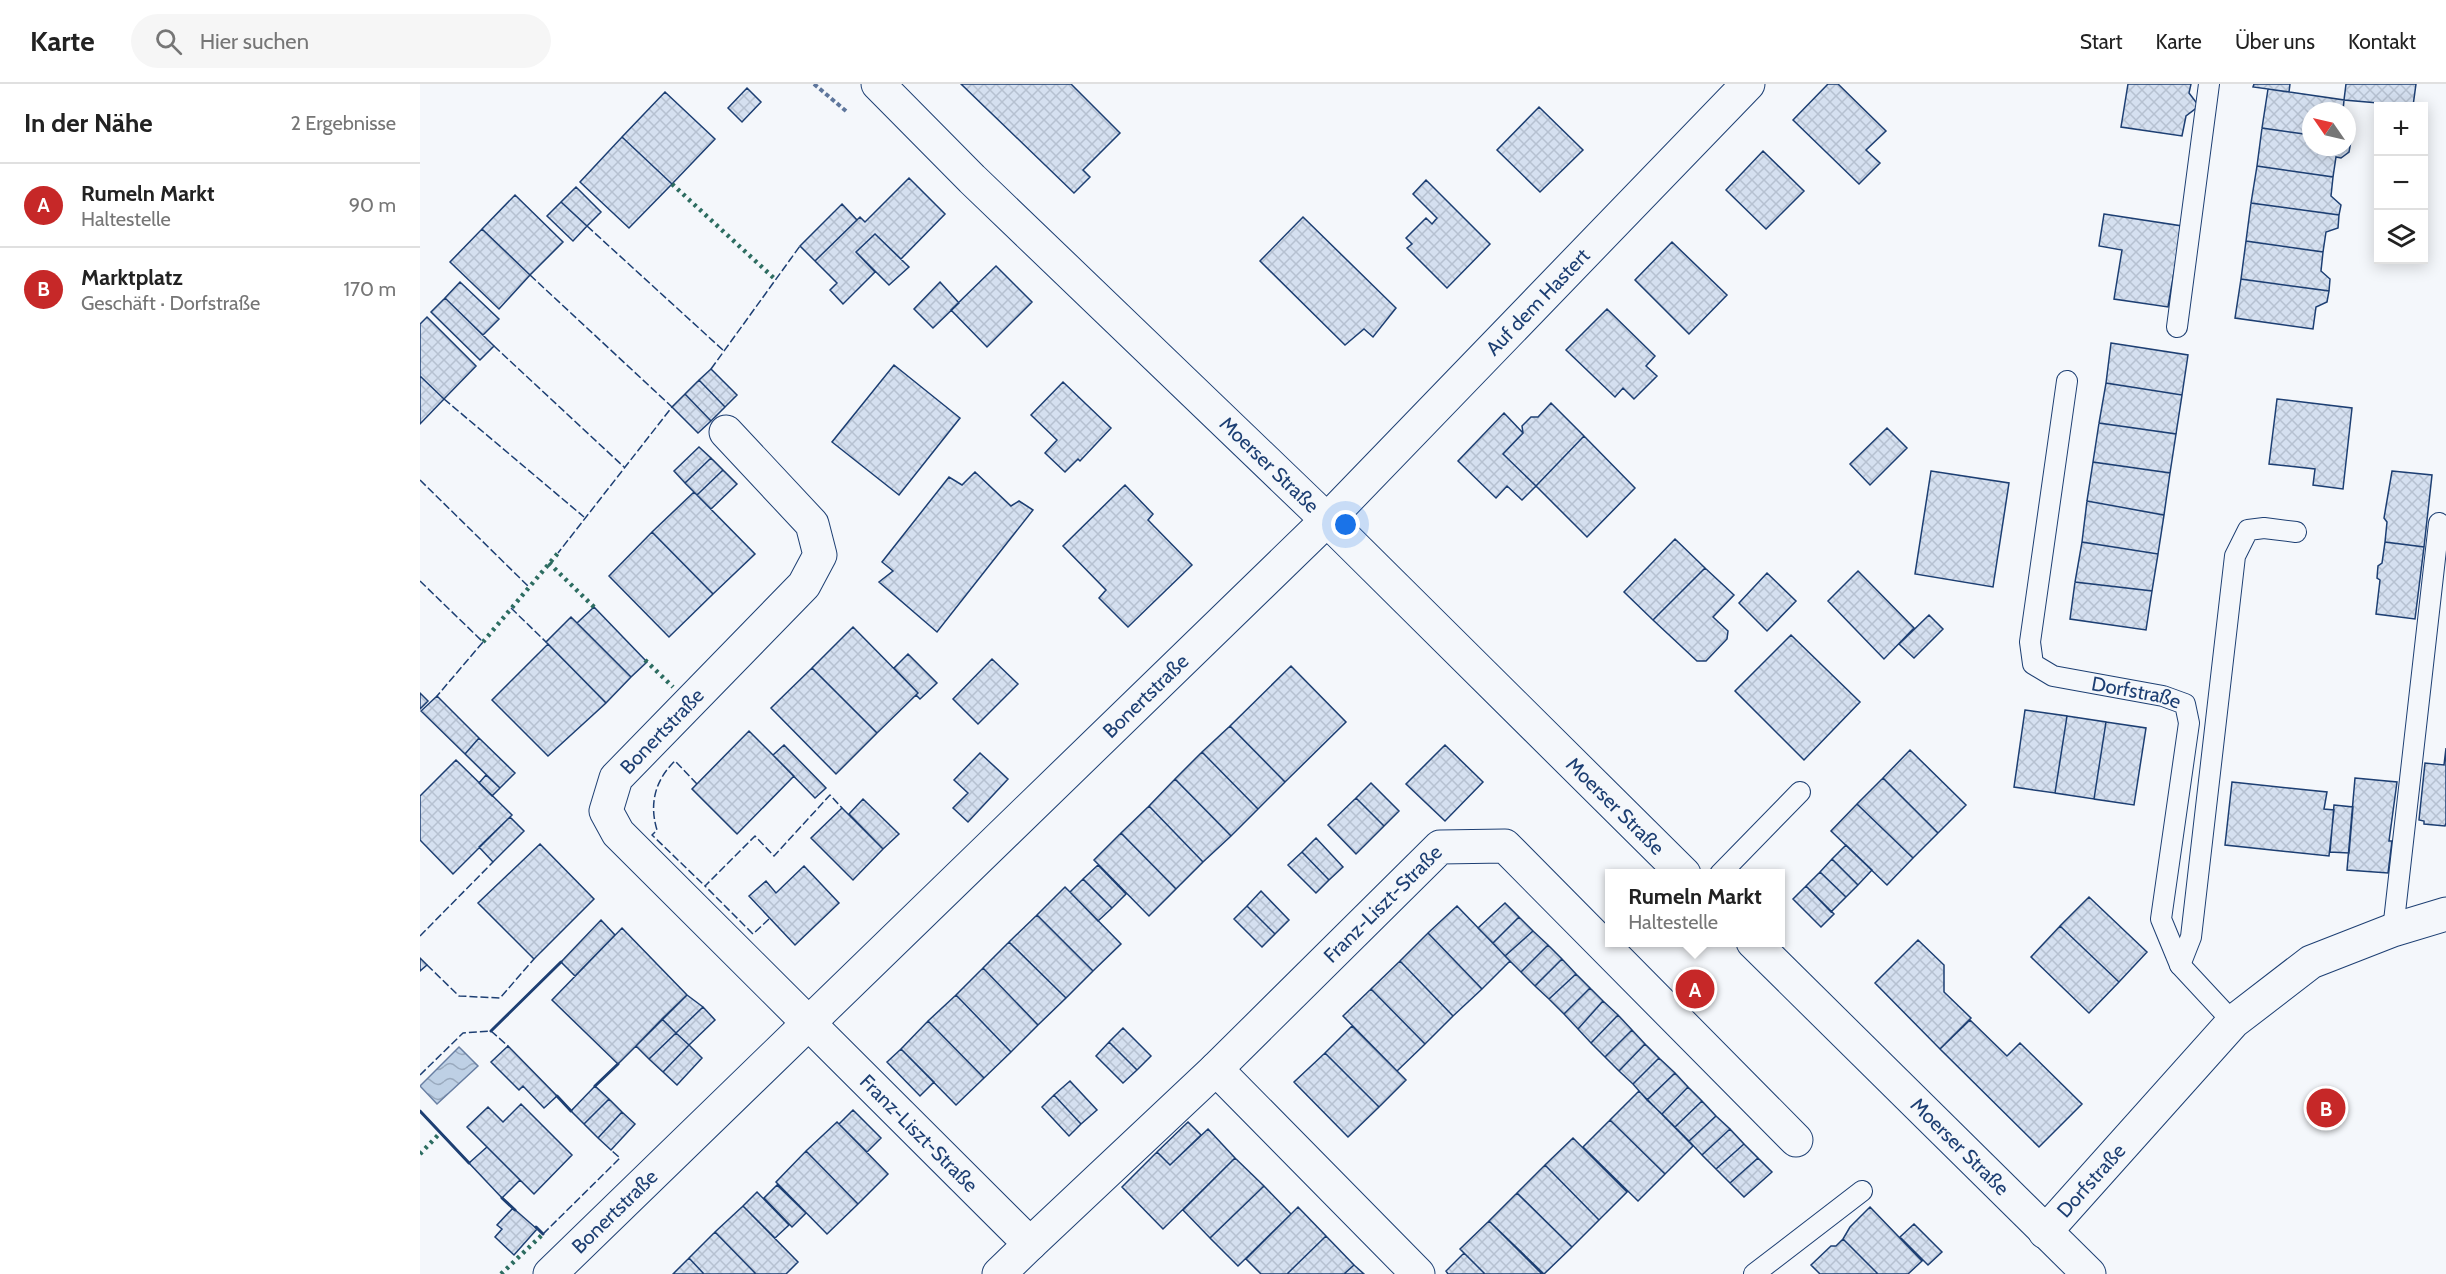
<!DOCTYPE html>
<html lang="de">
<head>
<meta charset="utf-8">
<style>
	:root { --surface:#fff; --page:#f6f6f6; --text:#222; --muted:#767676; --line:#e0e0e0; --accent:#c62828 }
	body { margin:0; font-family:Cabin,sans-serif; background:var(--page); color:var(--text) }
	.controls { position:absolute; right:18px; top:18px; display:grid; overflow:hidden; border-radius:0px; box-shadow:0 3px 15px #0003 }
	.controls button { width:54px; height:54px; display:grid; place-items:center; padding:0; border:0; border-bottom:2px solid var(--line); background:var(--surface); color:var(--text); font:30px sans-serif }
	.compass { position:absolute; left:1882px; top:18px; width:54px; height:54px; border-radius:50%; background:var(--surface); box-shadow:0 3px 15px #0003; rotate:304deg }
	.you { position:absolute; left:926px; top:441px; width:21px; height:21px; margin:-15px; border:4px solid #fff; border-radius:50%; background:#1a73e8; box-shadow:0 0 0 9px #1a73e833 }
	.badge { display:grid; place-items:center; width:39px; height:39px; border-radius:50%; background:var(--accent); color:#fff; font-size:20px; font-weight:700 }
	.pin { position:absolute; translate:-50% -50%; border:3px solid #fff; box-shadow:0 2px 6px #0006 }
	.popup { position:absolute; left:1185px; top:785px; width:180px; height:78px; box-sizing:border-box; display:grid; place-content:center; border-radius:0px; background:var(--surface); filter:drop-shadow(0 2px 4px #0005); font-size:20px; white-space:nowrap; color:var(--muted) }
	.popup b { font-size:22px; color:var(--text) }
	.popup::after { content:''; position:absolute; left:50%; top:100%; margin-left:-12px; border:12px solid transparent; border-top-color:var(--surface) }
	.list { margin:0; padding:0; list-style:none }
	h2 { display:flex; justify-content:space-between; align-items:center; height:78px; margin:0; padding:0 24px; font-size:26px }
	h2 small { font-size:20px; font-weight:400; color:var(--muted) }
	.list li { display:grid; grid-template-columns:39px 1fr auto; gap:18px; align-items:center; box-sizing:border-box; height:84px; padding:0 24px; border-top:2px solid var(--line) }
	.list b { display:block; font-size:22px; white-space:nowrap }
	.list p { margin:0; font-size:20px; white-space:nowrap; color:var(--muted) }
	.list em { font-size:20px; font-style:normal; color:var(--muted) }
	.icon { flex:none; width:33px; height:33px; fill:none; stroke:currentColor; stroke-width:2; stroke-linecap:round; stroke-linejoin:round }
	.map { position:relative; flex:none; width:2026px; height:1190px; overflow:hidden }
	header { display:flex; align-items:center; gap:36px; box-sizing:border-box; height:84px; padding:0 30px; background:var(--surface); border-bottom:2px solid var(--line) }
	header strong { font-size:28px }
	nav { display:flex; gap:33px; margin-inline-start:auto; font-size:21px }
	.search { width:420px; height:54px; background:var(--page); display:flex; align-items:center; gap:15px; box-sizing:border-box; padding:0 21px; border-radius:33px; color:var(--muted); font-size:22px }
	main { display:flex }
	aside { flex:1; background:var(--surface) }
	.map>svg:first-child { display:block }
	.water { fill:url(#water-waves); stroke:#687fa3; stroke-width:1.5 }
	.building { fill:url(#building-cross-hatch); stroke:#1d3f73; stroke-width:1.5 }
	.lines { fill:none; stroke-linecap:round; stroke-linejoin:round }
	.service-casing { stroke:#1d3f73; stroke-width:22 }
	.minor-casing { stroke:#1d3f73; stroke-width:35 }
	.secondary-casing { stroke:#1d3f73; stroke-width:35 }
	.path { stroke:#5e769c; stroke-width:4; stroke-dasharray:4.5 3; stroke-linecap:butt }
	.service { stroke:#f4f7fb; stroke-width:20 }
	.minor { stroke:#f4f7fb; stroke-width:33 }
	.secondary { stroke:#f4f7fb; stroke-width:33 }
	.hedge { stroke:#2c6c60; stroke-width:4.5; stroke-dasharray:3 4.5; stroke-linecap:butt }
	.fence { stroke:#1d3f73; stroke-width:1.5; stroke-dasharray:8 3; stroke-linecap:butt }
	.wall { stroke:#1d3f73; stroke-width:3 }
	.labels { text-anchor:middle; stroke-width:4.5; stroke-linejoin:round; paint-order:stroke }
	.street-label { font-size:20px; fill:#1d3f73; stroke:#f4f7fb }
</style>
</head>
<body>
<header>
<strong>Karte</strong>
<div class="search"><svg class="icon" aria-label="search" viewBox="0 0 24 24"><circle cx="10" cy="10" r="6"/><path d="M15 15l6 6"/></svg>Hier suchen</div>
<nav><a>Start</a><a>Karte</a><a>Über uns</a><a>Kontakt</a></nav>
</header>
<main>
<aside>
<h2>In der Nähe<small>2 Ergebnisse</small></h2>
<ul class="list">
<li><span class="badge">A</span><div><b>Rumeln Markt</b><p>Haltestelle</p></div><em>90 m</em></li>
<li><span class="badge">B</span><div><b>Marktplatz</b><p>Geschäft · Dorfstraße</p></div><em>170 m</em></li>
</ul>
</aside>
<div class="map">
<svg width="2026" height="1190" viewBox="0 0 2026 1190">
	<defs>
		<pattern id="water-waves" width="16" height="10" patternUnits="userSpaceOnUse" patternTransform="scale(1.5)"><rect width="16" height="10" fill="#bed0e5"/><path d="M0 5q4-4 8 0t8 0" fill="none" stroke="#9aaabe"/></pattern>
		<pattern id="building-cross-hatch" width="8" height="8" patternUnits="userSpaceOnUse" patternTransform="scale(1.5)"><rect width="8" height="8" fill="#d5e0f0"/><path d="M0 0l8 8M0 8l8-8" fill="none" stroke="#b6c1d1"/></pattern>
	</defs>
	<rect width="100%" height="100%" fill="#f4f7fb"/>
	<!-- water -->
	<path class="water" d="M39,963L58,982L17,1020L0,1002Z"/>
	<!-- building -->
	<path class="building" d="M541,0H651L700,49L663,86L670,93L654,109Z
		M1408,0H1418L1466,47L1446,66L1460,79L1439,100L1373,36Z
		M1708,0H1771L1769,9L1779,22L1766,32L1762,52L1701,43Z
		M1834,0H1870L1869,8L1833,3Z
		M1926,0H1996L1993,22L1924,16Z
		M327,4L341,18L322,38L308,24Z
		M1848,5L1924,16L1923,27H1891V51L1842,44Z
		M245,8L295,55L252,100L202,53Z
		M1119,23L1163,66L1120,108L1077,66Z
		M1927,38L1932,45L1931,57L1927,56Z
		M1842,44L1891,51V63H1927V56L1931,57L1929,68L1921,74L1916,73L1913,93L1837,82Z
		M202,53L252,100L209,144L160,98Z
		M1343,67L1384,107L1346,145L1306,106Z
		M1837,82L1913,93L1911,112L1921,121L1919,131L1831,119Z
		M489,94L525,130L481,175L455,150L436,168L455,188L423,220L410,206L417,199L395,177L440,133L445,138Z
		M1006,96L1070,160L1027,204L987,164L992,160L986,154L1006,134L1012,140L1017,134L993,110Z
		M156,103L181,128L167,142L141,118Z
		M95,111L143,158L110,191L62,145Z
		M141,118L167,142L153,157L127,132Z
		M1831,119L1919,131L1918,144L1906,148L1903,168L1826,157Z
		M422,120L437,136L395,177L380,162Z
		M1684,130L1762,142L1748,223L1694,215L1702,166L1679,162Z
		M883,133L976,224L953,253L944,245L925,261L840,177Z
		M62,145L110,191L79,225L30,178Z
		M455,150L489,183L469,201L436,168Z
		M1826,157L1903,168L1901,187L1910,195L1909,207L1821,195Z
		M1252,158L1307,211L1269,250L1215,196Z
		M576,182L612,218L567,263L531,226Z
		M1821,195L1909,207L1907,218L1896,223L1893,245L1815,234Z
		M40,198L79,235L63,251L25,214Z
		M520,198L539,219L513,244L494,225Z
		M25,214L74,262L60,276L11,228Z
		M1187,225L1235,272L1226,282L1237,292L1214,315L1203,304L1195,313L1146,266Z
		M7,233L56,282L24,315L0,292V240Z
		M1691,259L1768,271L1762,311L1686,299Z
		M474,281L540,334L479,411L412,358Z
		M291,285L317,311L305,323L279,296Z
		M0,292L24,315L0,340Z
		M279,296L305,323L291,337L265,310Z
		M643,298L691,344L660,377L658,375L645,388L625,369L637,356L611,331Z
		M1686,299L1762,311L1756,350L1679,339Z
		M265,310L291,337L278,349L252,323Z
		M1857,315L1932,324L1923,405L1893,401L1895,385L1849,380Z
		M1131,319L1164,352L1116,402L1083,370L1103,349L1102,342L1111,333H1118Z
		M1084,329L1103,349L1083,370L1116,402L1102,416L1087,402L1076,414L1038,377Z
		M1679,339L1756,350L1750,389L1673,378Z
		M1467,344L1487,364L1450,401L1430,380Z
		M1164,352L1215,404L1167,453L1116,402Z
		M279,363L291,374L265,399L254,387Z
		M291,374L303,386L277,411L265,399Z
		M1673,378L1750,389L1744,431L1667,417Z
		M303,386L317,400L291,425L277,411Z
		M1511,387L1589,399L1573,503L1495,490Z
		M1972,387L2012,391L2004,463L1965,458L1967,438L1964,434Z
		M555,388L591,422L599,417L613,426L517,548L459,498L473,487L462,478L529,393L542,401Z
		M705,401L733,430L728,436L772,481L708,543L679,514L686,506L643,462Z
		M274,408L335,470L293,510L232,448Z
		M1667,417L1744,431L1738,470L1662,458Z
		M232,448L293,510L249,553L189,492Z
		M1255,455L1285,484L1233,536L1204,508Z
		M1662,458L1738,470L1732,507L1655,498Z
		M1965,458L2004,463L1995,535L1956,530L1960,496L1957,494L1958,482L1962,479Z
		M1285,484L1314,511L1293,533L1308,547L1307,555L1286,577H1277L1233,536Z
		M1438,487L1494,544L1464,575L1408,517Z
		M1347,489L1376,517L1347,547L1319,519Z
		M1655,498L1732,507L1726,546L1650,535Z
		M174,523L227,578L211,593L157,539Z
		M1509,531L1523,545L1494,574L1479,560Z
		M151,533L211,593L186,619L126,558Z
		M433,543L498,609L457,649L392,584Z
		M1371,551L1440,618L1384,676L1315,607Z
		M128,560L186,619L128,672L72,616Z
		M488,570L517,599L500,615L496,611L498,609L474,584Z
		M572,575L598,600L558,640L533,615Z
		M871,582L926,638L865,698L810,642Z
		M392,584L457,649L416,690L351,624Z
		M0,609L8,617L0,625Z
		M17,612L59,654L45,670L1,627Z
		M1605,626L1647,632L1635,709L1594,703Z
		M1647,632L1686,638L1674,715L1635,709Z
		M1686,638L1726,644L1714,721L1674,715Z
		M810,642L865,698L838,725L782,668Z
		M329,647L374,692L317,750L272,705Z
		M59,654L95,689L80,704L45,670Z
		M364,661L406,704L395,714L353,671Z
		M1025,661L1063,698L1025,737L986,700Z
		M2026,664V739L2025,742L2004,740V737L1999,736L2005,679L2024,681Z
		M1490,666L1546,721L1518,749L1463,694Z
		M782,668L838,725L811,752L755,695Z
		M560,669L588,695L548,738L533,724L548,709L534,696Z
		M36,676L92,731L33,790L0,756V712Z
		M66,691L80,704L72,712L59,699Z
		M1463,694L1518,749L1493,774L1437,720Z
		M1935,694L1977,698L1969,757H1972L1968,789L1927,786Z
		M755,695L811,752L783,778L729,722Z
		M1812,698L1907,708L1904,725L1914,726L1909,772L1805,761Z
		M951,699L979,727L964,742L936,714Z
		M936,714L964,742L936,770L908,741Z
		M443,715L479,750L463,765L429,730Z
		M1437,720L1493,774L1467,801L1411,747Z
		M1914,721L1933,723L1929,769L1910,768Z
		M729,722L783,778L756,805L701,749Z
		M422,724L463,765L433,796L391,754Z
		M90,733L104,747L73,778L59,763Z
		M701,749L756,805L729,832L674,776Z
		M896,754L923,783L909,796L882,768Z
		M120,760L174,815L114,875L58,819Z
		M1426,761L1452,786L1438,801L1412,775Z
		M882,768L909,796L896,809L868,781Z
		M1412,775L1438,801L1426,813L1400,788Z
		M678,781L706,810L692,824L663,795Z
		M384,782L419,819L375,861L329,812L346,797L356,809Z
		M1400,788L1426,813L1411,828L1386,802Z
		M663,795L692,824L678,837L650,808Z
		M1386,802L1414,830L1401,843L1373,815Z
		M645,803L701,860L673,887L617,831Z
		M841,807L869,836L855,850L827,822Z
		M1669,813L1727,868L1699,898L1640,842Z
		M1085,819L1099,833L1073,859L1058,844Z
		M827,822L855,850L842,863L814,835Z
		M1037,822L1090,877L1062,905L1008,849Z
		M617,831L673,887L646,914L589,858Z
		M1099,833L1113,847L1085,872L1073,859Z
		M181,836L195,851L155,892L141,878Z
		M1640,842L1699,898L1669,929L1611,873Z
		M202,844L267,911L198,980L132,916Z
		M1113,847L1128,861L1101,888L1085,872Z
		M1008,849L1062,905L1033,932L980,877Z
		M1498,856L1524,881V908L1551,934L1520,965L1455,899Z
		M589,858L646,914L618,941L563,884Z
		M1128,861L1142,875L1115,902L1101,888Z
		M0,874L7,881L0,887Z
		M1142,875L1156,890L1129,915L1115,902Z
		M980,877L1033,932L1005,960L951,905Z
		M563,884L618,941L591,968L536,911Z
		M1156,890L1170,904L1144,930L1129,915Z
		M1170,904L1183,917L1158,945L1144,930Z
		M951,905L1005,960L977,987L923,932Z
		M267,911L283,923L256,949L242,935Z
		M536,911L591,968L564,994L508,937Z
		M1183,917L1198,931L1171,959L1158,945Z
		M283,923L295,936L269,961L256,949Z
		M1198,931L1212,946L1185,973L1171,959Z
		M242,935L256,949L229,975L216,962Z
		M1550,936L1587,972L1600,959L1662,1020L1619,1063L1520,965Z
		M508,937L564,994L536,1021L481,965Z
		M932,942L986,996L959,1023L905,969Z
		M703,944L731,972L717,986L689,958Z
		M1212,946L1225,960L1199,987L1185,973Z
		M256,949L269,961L243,988L229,975Z
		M689,958L717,986L703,999L676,972Z
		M1225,960L1239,974L1213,1000L1199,987Z
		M269,961L282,974L257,1001L243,988Z
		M88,962L137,1012L124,1024L103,1002L99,1006L71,978Z
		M481,965L514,998L500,1012L467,978Z
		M905,969L959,1023L928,1053L874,998Z
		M1239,974L1255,989L1227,1016L1213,1000Z
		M1255,989L1268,1003L1242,1030L1227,1016Z
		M650,997L677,1026L661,1040L634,1011Z
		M175,1002L189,1015L164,1040L151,1027Z
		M1268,1003L1282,1017L1255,1043L1242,1030Z
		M1219,1007L1273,1062L1245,1090L1190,1036Z
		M634,1011L661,1040L649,1052L622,1023Z
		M189,1015L202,1028L178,1054L164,1040Z
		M1282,1017L1296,1032L1269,1057L1255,1043Z
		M101,1020L152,1071L114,1110L47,1043L68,1023L83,1038Z
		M433,1026L461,1054L447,1068L419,1040Z
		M202,1028L215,1040L191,1066L178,1054Z
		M1296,1032L1310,1045L1282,1071L1269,1057Z
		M1190,1036L1245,1090L1218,1117L1163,1063Z
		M417,1038L468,1090L438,1120L386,1067Z
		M768,1038L781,1051L750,1081L737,1068Z
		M788,1045L815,1074L743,1145L702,1103L737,1068L750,1081Z
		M1310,1045L1324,1060L1296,1085L1282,1071Z
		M1153,1054L1207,1108L1179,1136L1125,1081Z
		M1324,1060L1338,1074L1310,1099L1296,1085Z
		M67,1063L100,1096L82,1114L49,1079Z
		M386,1067L438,1120L407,1150L356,1098Z
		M815,1074L844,1102L790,1154L763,1126Z
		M1338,1074L1352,1088L1324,1113L1310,1099Z
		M1125,1081L1179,1136L1152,1163L1097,1109Z
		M357,1101L386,1129L372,1143L344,1114Z
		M844,1102L871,1130L818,1182L790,1154Z
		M337,1108L369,1141L355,1154L323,1122Z
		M1097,1109L1152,1163L1124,1190L1069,1137Z
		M323,1122L378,1178L366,1190H336L295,1148Z
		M878,1123L906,1152L867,1190H841L826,1175Z
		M1450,1123L1502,1177L1488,1190H1458L1423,1155L1430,1143Z
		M93,1124L117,1145L94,1171L75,1153L82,1145L77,1141Z
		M1069,1137L1122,1190H1065L1040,1165Z
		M1494,1140L1522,1168L1508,1181L1480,1153Z
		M295,1148L336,1190H284L269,1174Z
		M906,1152L934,1181L924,1190H867Z
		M1423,1155L1458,1190H1400L1391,1181L1411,1162H1416Z
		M1044,1169L1065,1190H1028L1026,1187Z
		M269,1174L284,1190H253Z
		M934,1181L944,1190H924Z"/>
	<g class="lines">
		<!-- service casing -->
		<g class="service-casing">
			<g id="service">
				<path d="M1757,243L1789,0"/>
				<path id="s1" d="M1647,297L1610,558L1613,580L1633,592L1743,612L1765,620L1769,639L1741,835L1760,881L1813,938"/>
				<path d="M1300,790L1380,708"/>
				<path d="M1973,846L2019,439"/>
				<path d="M1760,881L1771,853L1815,472L1828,446L1844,444L1876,448"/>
				<path d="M1334,1190L1442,1107"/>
			</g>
		</g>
		<!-- minor casing -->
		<g class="minor-casing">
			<g id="minor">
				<path id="s2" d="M306,348L392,440L400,471L384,501L196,694L186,727L198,749L610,1160L579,1190"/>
				<path d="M796,985L998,1190"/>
				<path id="s3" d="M1625,1148L1813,938L1891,878L1973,846L2026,830"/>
				<path id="s4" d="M610,1160L796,985L1020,763L1085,762L1376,1056"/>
				<path id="s5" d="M130,1190L907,436L1328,0"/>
			</g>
		</g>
		<!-- secondary casing -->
		<g class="secondary-casing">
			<g id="secondary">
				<path id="s6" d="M458,0L552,95L907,436L1264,790"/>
				<path id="s7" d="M1333,858L1669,1190"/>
			</g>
		</g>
		<!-- path -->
		<path class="path" d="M394,0L426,27"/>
		<!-- service -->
		<use href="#service" class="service"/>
		<!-- minor -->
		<use href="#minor" class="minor"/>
		<!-- secondary -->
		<use href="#secondary" class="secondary"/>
		<!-- hedge -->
		<path class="hedge" d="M252,100L356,196
			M129,479L177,526
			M63,558L138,469
			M225,576L253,603
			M0,1070L20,1049
			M81,1190L123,1150"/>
		<!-- fence -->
		<path class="fence" d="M167,142L304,267
			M110,191L252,323L138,469
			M74,262L204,383
			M291,285L380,162
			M24,315L164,433
			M0,396L109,503
			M0,497L63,558L17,612
			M91,524L126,558
			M277,700L255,677C235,696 229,720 237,746L232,751L285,802
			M349,835L333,850L285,802L335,752L354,772L410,711L422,724
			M0,852L73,778
			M7,881L39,912L80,914L114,875
			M0,991L43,949L71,947L88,962
			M123,1150L200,1074L191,1066"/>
		<!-- wall -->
		<path class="wall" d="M71,947L141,878
			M175,1002L198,980
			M137,1012L151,1027
			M0,1027L49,1079
			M82,1114L95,1126
			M116,1143L123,1150"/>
	</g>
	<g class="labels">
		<!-- street labels -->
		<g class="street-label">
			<text dy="7" stroke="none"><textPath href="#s5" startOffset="1386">Auf dem Hastert</textPath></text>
			<text dy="7" stroke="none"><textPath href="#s6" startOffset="546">Moerser Straße</textPath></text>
			<text dy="7" stroke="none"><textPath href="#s5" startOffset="830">Bonertstraße</textPath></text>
			<text dy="7" stroke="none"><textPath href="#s1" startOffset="394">Dorfstraße</textPath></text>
			<text transform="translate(242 647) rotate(-46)" y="7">Bonertstraße</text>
			<text dy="7" stroke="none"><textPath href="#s6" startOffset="1032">Moerser Straße</textPath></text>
			<text dy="7" stroke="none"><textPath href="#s4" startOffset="490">Franz-Liszt-Straße</textPath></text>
			<text dy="7" stroke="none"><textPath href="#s2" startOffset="946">Franz-Liszt-Straße</textPath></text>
			<text dy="7" stroke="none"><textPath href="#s7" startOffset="291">Moerser Straße</textPath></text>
			<text dy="7" stroke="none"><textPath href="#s3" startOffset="69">Dorfstraße</textPath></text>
			<text dy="7" stroke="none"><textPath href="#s5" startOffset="90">Bonertstraße</textPath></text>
		</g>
	</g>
</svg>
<div class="controls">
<button>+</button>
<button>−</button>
<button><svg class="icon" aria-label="layers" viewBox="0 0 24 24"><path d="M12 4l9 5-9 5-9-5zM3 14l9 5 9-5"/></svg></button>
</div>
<svg class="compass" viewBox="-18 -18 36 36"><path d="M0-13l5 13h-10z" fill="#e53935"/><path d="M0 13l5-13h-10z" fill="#767676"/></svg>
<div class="you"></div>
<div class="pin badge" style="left:1275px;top:905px">A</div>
<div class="popup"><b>Rumeln Markt</b>Haltestelle</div>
<div class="pin badge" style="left:1906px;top:1024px">B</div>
</div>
</main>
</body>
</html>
